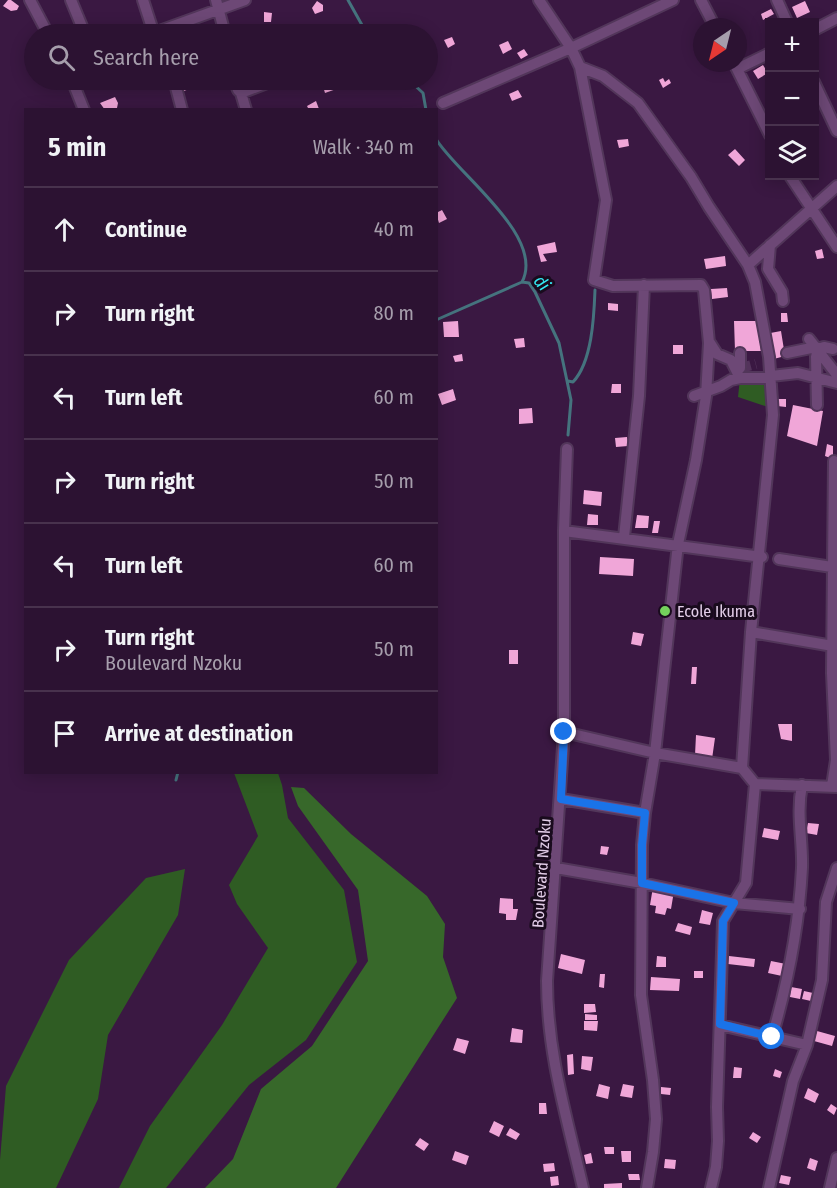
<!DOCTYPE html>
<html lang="en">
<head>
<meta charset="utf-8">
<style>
	:root { --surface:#2c1232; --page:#341b3a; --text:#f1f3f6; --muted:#a69eac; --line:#48324d }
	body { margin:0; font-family:"Fira Sans Condensed",sans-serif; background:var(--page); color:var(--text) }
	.controls { position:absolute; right:18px; top:18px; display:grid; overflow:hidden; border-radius:0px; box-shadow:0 3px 15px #0003 }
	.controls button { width:54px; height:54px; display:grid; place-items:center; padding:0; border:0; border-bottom:2px solid var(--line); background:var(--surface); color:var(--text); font:30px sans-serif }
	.compass { position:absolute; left:693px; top:18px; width:54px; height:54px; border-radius:50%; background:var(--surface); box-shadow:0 3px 15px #0003; rotate:215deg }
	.stop { position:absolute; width:18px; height:18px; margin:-14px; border:4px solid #1a73e8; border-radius:50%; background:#fff }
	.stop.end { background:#1a73e8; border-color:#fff; box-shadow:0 2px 6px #0008 }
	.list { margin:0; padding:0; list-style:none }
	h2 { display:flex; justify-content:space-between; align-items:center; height:78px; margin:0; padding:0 24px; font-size:26px }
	h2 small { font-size:20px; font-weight:400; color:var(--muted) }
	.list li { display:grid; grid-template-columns:39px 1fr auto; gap:18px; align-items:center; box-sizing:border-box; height:84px; padding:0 24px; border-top:2px solid var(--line) }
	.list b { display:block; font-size:22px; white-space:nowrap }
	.list p { margin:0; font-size:20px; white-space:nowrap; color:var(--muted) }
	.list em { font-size:20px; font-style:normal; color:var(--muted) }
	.icon { flex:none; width:33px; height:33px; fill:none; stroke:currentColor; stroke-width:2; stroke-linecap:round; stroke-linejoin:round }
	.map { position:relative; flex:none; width:837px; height:1188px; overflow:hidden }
	.search { position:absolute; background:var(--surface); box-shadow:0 3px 15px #0003; left:24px; top:24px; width:414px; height:66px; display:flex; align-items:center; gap:15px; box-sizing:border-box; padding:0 21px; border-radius:33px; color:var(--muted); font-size:22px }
	.panel { position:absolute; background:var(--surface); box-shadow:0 3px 15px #0003; left:24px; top:108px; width:414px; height:666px; border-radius:0px }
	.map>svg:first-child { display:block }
	.green { fill:#2f5c23 }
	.forest { fill:#37682a }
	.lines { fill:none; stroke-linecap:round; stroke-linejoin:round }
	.stream { stroke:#45737e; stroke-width:3 }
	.building { fill:#f0a6d8 }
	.minor-tunnel { stroke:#53335b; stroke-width:10; stroke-dasharray:10 5; stroke-linecap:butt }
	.minor-casing { stroke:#52365a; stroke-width:14 }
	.minor { stroke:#6d4876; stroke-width:10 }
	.route { stroke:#1a73e8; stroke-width:8 }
	.poi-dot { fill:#74d25c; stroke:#190b1d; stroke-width:2 }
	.labels { text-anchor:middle; stroke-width:6; stroke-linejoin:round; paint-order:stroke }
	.poi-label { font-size:16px; fill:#e2cde8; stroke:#190b1d; text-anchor:start }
	.street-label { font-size:16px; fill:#e2cde8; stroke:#190b1d }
	.water-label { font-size:18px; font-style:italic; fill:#33ebf3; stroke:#190b1d }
</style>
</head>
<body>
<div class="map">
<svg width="837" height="1188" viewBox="0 0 837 1188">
	<rect width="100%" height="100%" fill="#3a1842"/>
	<!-- green -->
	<path class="green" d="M740,378H771V408L738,397Z
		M234,773H278L282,785L288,818L344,890L357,962L306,1040L249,1085L166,1188H119L150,1126L222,1025L268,948L237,904L229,885L258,836Z
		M185,869L178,915L108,1035L98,1099L56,1188H0V1160L6,1086L69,960L146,878Z"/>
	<!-- forest -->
	<path class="forest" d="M291,787L304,788L351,834L427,896L445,924L443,957L457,998L336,1188H205L233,1159L261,1089L312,1046L368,961L358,890L298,806Z"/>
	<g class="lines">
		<!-- stream -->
		<path class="stream" d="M348,0L367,34
			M409,80L423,93L426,110
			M436,139C456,173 546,236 522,282
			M522,282L529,283L535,292L559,343L571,400L568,435
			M436,320L522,282
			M568,381L573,382C592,362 594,317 595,290
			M176,780L178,772"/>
	</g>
	<!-- building -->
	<path class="building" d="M8,0H11L19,6L17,10L11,11L3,6Z
		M317,1L323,5V11L315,14L312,8Z
		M805,1L810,12L797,18L792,7Z
		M771,9L774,14L763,20L761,14Z
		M264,12L272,13L271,22H264Z
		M452,37L455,44L448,48L444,40Z
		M508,41L512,49L503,54L499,45Z
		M524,49L528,55L521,59L517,53Z
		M763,65L768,73L758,79L753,71Z
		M663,78L665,82L669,79L671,83L663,88L659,80Z
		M137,80H154L155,88L142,90Z
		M193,80L192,88L181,92L180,83Z
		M321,80H343L345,83L342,87L325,93Z
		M518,90L522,97L512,101L509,94Z
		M115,97L118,103L117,108L105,110L100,103Z
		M316,101L319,109L309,110L307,106Z
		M628,139L629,146L619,148L617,140Z
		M735,149L745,160L739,166L728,155Z
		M442,210L447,219L439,223L436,213Z
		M555,242L557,252L543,254L547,261L541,262L537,246Z
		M822,249L824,258L817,259L815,251Z
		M725,256L726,266L706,269L704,259Z
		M727,288L728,297L712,299L711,289Z
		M608,303L618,304V311L608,310Z
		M781,313H787L788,322H781Z
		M458,321L459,337H444L443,322Z
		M734,321H757L761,351H735Z
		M781,331L785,356L770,360L765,334Z
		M524,338L525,347L516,348L514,339Z
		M673,345H683V354H673Z
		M462,354L463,361L455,362L453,356Z
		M612,384H621V393H611Z
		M453,389L456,400L442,405L438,394Z
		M778,399H786V407L777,406Z
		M793,405L823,411L817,446L787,436Z
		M532,408L533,423L519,424V409Z
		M627,437L628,446L616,447L615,438Z
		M827,444L833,446V459L825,456Z
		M584,490L602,492L601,506L583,504Z
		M588,514L598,515V525H587Z
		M637,515L649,516L648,528H635Z
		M654,521H660L658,533H652Z
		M600,557L634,559L633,576L599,574Z
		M633,632L644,634L641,646L631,644Z
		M509,650H518V664H509Z
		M692,667H697L696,684H691Z
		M778,724H792V741L781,739Z
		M696,735L715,738L712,759L695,755Z
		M808,823L819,824L817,835L806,833Z
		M764,828L780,831L778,840L762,837Z
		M601,846L609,847L607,855L600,854Z
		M653,887L674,891L671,909L667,908L665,915L655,913L656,906L650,905Z
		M500,898L513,899V909H518L516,920H506V914L499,913Z
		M702,910L713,913L710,925L699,923Z
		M678,923L692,927L690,935L675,931Z
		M561,954L585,960L582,974L558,968Z
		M657,956L666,957V967H656Z
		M729,956L755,959L754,967L728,964Z
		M771,961L786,964L782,976L768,973Z
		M694,971H703V978H694Z
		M600,974H605L604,988L599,987Z
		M651,977L680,979L679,991L650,990Z
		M791,987L802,989L800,999L790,997Z
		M804,991L813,993L811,1001L802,999Z
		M584,1004H595L596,1012L584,1013Z
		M585,1014L597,1015V1020H585Z
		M584,1021H598L597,1031L584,1030Z
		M512,1028L523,1030L522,1043L510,1042Z
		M817,1031L835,1036L832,1046L814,1041Z
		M457,1038L469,1041L465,1054L453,1050Z
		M573,1054L574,1074L568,1075L567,1055Z
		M582,1056L593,1057L591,1071L581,1069Z
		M734,1067L742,1068L741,1078H733Z
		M775,1069L782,1072L780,1078L773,1076Z
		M599,1084L610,1087L608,1099L596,1096Z
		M623,1084L634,1086L632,1098L620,1096Z
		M661,1087L671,1088L670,1095L661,1094Z
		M808,1088L819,1094L815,1103L804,1098Z
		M539,1103H546L547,1114H539Z
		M831,1104L837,1108L834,1115L827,1110Z
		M494,1121L504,1126L499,1137L489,1132Z
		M510,1128L520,1134L516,1140L506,1135Z
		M753,1132L761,1137L757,1143L749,1138Z
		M420,1138L429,1144L424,1151L415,1145Z
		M604,1147H614V1154H605Z
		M455,1151L469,1156L466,1165L452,1160Z
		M621,1151H631V1162H622Z
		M591,1153L593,1163L586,1164L584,1155Z
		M810,1158L818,1161L815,1171L807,1168Z
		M665,1159L676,1160L675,1169L664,1168Z
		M554,1163L555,1171L544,1172L543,1164Z
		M628,1174H639L640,1180H629Z
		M781,1175L791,1177L789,1185L779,1183Z
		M558,1176L559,1185L551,1186L550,1177Z
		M622,1183V1188H604V1184Z"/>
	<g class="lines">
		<!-- minor-tunnel -->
		<path class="minor-tunnel" d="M741,368L756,364"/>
		<!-- minor casing -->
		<g class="minor-casing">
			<path id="minor" d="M30,0L48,34
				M71,0L85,34
				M143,0L154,34
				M216,0L225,34
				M539,0L571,48L580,67L606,200L594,280L613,286L701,285L704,290L709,343L706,396L696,460L678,544L655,753L645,813L642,845L641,995L653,1080L656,1119L653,1152L647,1188
				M701,0L715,27
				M777,0L787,22
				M814,30L837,18
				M151,34L245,0
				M734,63L770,135
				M580,67L603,76L638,103L691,177L709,207L748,265L755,282L769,357L773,415L751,632L742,768L755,784L746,883L723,921L717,1107L718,1141L716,1167L711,1188
				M737,69L770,53
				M72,80L84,110
				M174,80L182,110
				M234,80L238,90L241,93L275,80
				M814,82L837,131
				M241,93L246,110
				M443,103L571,48L673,0
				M790,176L837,247
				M770,245L768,269L782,292L783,301
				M748,265L837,186
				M809,339L837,375
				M710,343L717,354L731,360L740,378
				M740,353V368
				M787,353L816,347
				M771,376L798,373L837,383
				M694,396L721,386L731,380L740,378H771
				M817,405L816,357L818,349L824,347L833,349
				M567,449L564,531V732L547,981C547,1053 567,1118 583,1188
				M564,531L762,557
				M624,537L639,396L644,285
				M779,559L832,567
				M751,632L833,646
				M564,732L655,753L742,768
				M755,784L837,787
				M832,786L836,760L832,673L834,461
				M561,799L645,813
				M556,868L642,883L734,903L800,909
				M720,1025L807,1045
				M772,1037C788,982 799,926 802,868C803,840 796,814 802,785
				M769,1188L793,1081L807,1045L822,980L826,902L837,868
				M830,1188L837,1158"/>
		</g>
		<!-- minor -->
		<use href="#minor" class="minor"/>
	</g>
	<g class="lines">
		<!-- route -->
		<path class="route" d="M564,732L561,799L645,813L642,845V883L734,903L723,921L720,1024L772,1037"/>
	</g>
	<!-- markers -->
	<circle class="poi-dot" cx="665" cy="611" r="6"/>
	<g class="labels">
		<!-- poi labels -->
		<g class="poi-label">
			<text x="677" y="617">Ecole Ikuma</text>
		</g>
		<!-- street labels -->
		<g class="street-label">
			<text transform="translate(541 873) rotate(-86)" y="6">Boulevard Nzoku</text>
		</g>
		<!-- water labels -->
		<g class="water-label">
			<text transform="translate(542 283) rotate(50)" y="6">di</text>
		</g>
	</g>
</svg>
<div class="controls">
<button>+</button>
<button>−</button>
<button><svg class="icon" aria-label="layers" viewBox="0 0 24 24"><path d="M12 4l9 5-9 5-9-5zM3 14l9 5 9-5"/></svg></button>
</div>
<svg class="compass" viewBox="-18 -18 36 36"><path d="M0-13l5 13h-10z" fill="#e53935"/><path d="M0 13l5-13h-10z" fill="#a69eac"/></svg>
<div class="stop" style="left:772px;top:1037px"></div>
<div class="stop end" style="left:564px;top:732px"></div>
<div class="search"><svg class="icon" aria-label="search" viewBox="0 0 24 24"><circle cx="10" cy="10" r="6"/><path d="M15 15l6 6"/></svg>Search here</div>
<section class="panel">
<h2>5 min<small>Walk · 340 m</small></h2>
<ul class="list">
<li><svg class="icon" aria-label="ahead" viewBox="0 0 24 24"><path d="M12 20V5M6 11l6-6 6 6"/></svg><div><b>Continue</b></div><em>40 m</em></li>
<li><svg class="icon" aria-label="right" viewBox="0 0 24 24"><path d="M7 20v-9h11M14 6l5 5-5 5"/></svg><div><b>Turn right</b></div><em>80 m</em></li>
<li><svg class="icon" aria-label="left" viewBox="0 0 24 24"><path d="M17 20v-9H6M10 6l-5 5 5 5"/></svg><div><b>Turn left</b></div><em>60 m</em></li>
<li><svg class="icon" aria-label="right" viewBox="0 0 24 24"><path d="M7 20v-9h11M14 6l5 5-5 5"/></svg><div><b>Turn right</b></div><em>50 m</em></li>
<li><svg class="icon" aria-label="left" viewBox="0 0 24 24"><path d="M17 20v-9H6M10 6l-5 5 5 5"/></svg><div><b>Turn left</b></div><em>60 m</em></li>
<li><svg class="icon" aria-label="right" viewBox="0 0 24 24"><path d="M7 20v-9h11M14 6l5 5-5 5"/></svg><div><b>Turn right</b><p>Boulevard Nzoku</p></div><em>50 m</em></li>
<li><svg class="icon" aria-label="arrive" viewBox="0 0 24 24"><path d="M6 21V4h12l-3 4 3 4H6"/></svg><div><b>Arrive at destination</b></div></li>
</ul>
</section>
</div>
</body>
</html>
